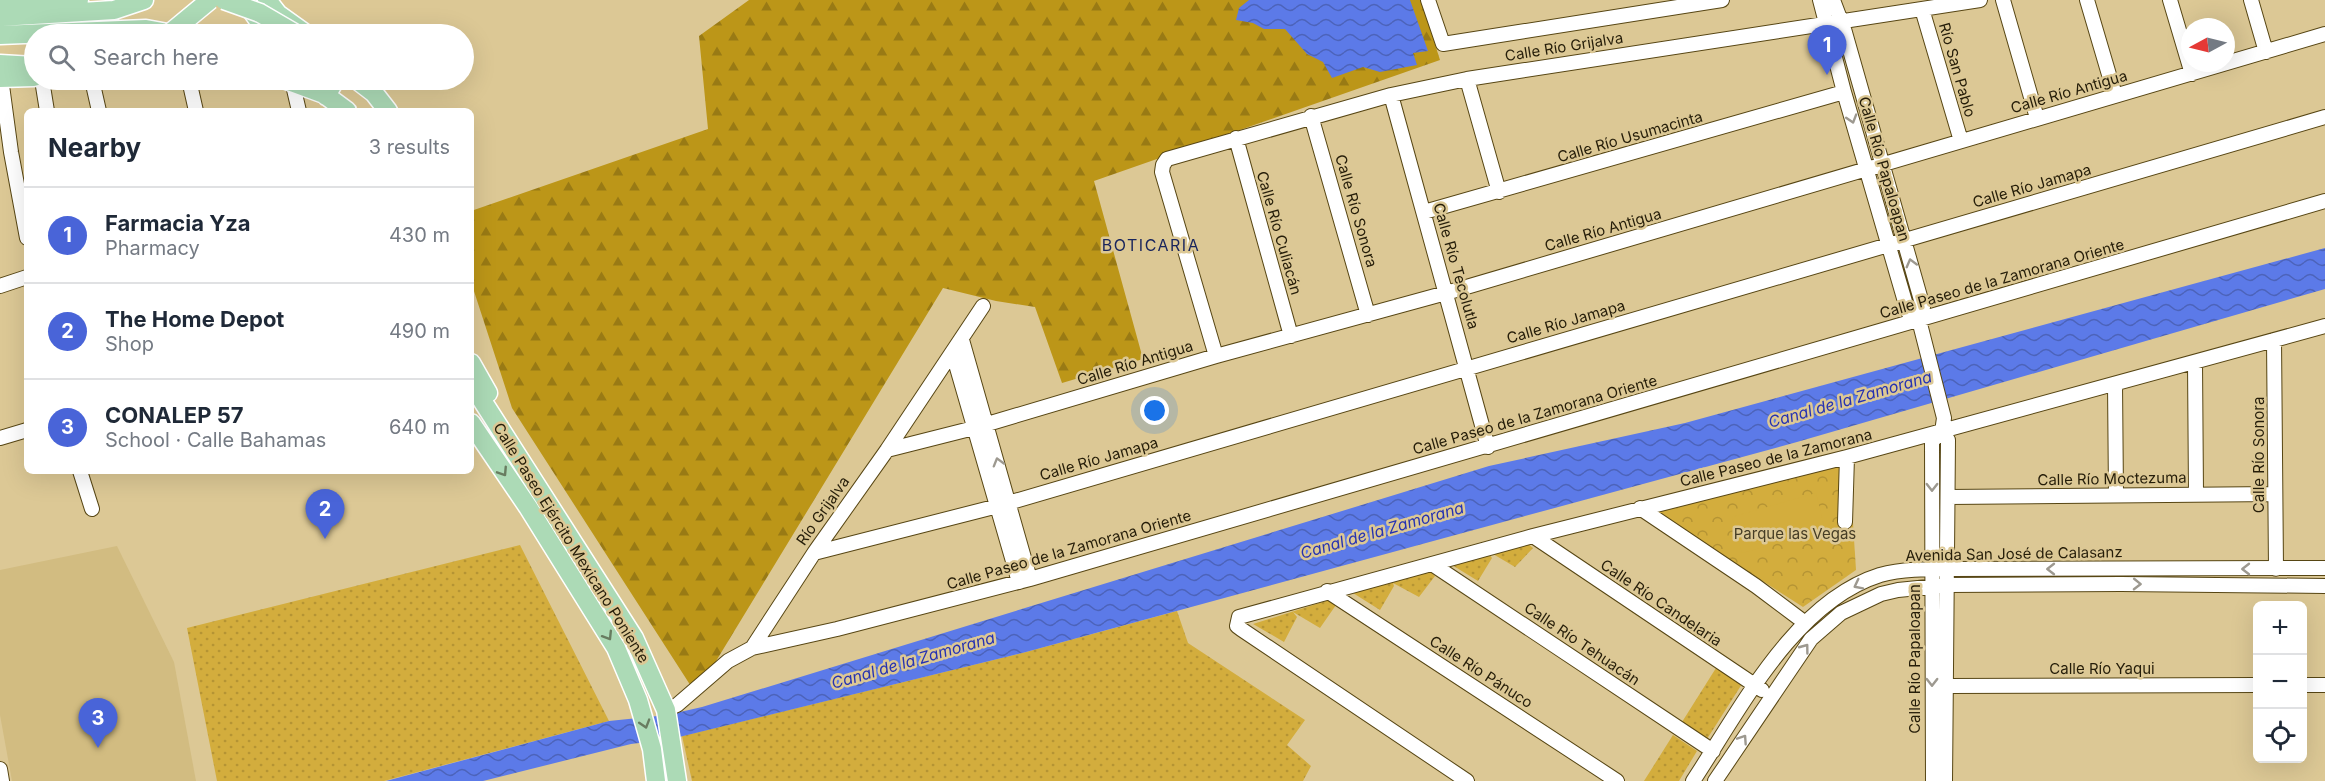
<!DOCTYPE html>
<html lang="en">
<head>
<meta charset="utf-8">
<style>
	:root { --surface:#fff; --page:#f2f2f3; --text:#1f2937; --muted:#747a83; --line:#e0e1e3; --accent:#4964d8 }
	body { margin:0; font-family:Inter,sans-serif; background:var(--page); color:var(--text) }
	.controls { position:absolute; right:18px; bottom:18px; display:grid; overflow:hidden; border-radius:9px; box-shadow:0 6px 24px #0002 }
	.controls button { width:54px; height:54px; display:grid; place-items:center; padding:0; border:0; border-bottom:2px solid var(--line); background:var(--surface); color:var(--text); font:30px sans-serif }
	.compass { position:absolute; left:2181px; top:18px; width:54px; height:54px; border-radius:50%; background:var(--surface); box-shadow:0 6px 24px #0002; rotate:263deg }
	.you { position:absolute; left:1155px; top:411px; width:21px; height:21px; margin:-15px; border:4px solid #fff; border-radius:50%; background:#1a73e8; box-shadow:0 0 0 9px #1a73e833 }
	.badge { display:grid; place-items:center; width:39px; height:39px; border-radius:50%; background:var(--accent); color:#fff; font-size:20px; font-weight:700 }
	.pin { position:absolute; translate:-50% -50px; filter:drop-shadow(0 2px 3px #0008) }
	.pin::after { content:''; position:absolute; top:32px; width:21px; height:18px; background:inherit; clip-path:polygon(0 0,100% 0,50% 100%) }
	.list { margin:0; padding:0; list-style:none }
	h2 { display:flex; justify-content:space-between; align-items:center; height:78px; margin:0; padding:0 24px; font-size:26px }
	h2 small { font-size:20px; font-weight:400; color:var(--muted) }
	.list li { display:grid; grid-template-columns:39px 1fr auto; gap:18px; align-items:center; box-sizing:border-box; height:96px; padding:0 24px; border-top:2px solid var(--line) }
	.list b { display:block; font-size:22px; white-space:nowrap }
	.list p { margin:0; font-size:20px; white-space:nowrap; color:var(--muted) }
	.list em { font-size:20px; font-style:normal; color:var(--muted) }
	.icon { flex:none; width:33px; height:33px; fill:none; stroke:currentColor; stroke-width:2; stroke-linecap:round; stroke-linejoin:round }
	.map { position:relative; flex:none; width:2325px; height:781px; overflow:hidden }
	.search { position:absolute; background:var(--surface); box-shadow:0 6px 24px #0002; left:24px; top:24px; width:450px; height:66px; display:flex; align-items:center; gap:15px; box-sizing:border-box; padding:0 21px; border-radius:33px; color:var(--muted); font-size:22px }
	.panel { position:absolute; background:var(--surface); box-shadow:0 6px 24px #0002; left:24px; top:108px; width:450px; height:366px; border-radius:9px }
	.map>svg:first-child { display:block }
	.built { fill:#d2bc81 }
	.grass { fill:url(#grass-dots) }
	.forest { fill:url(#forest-firs) }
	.park { fill:url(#park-crowns) }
	.pitch { fill:#d3ad3d }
	.water { fill:url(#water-waves) }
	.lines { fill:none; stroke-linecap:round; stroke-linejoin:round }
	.minor-casing { stroke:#574614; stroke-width:16 }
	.major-casing { stroke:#fff; stroke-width:21 }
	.minor { stroke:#fff; stroke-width:14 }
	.major { stroke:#acdab6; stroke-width:18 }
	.major-bridge-casing { stroke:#fff; stroke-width:21; stroke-linecap:butt }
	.major-bridge { stroke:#acdab6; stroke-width:18 }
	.oneway { stroke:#9d9990 }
	.oneway2 { stroke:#687c60 }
	.labels { text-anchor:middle; stroke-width:5; stroke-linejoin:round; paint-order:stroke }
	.street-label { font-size:15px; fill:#251d09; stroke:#dcc895 }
	.park-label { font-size:15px; fill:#463d25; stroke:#dcc895 }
	.neighbourhood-label { font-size:16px; letter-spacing:1.5px; fill:#18245c; stroke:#dcc895 }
	.water-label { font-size:16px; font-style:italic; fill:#2532b2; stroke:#dcc895 }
</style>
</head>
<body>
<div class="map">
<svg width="2325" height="781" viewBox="0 0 2325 781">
	<defs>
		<pattern id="grass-dots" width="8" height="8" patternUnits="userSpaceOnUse" patternTransform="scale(1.5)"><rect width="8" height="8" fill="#d3ad3d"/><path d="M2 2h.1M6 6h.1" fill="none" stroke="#b59434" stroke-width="1.8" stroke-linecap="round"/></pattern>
		<pattern id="forest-firs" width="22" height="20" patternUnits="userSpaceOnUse" patternTransform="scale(1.5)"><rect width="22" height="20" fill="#bc9618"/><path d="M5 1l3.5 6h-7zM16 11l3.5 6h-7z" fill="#997a14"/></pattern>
		<pattern id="park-crowns" width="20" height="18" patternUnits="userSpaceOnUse" patternTransform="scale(1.5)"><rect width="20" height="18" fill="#d3ad3d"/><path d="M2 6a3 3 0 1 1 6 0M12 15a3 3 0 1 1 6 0" fill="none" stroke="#b59434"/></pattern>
		<pattern id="water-waves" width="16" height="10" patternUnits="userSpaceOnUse" patternTransform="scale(1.5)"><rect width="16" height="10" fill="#5c7ae8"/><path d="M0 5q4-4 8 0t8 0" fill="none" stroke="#4c63ba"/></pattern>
	</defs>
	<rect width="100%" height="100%" fill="#dcc895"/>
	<!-- built -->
	<path class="built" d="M117,546L174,662L196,781H12L0,715V570Z"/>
	<!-- grass -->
	<path class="grass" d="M1528,544L1533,548L1515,567L1493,554Z
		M520,545L609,721L384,781H217L187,628Z
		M1489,554L1492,558L1478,581L1452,565Z
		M1429,571L1435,576L1419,597L1393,583L1394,586L1380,610L1353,593Z
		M1329,600L1336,605L1320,628L1293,612L1297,617L1284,642L1253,624Z
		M1177,611L1188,643L1305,720L1287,745L1311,766L1303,781H692L682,736L1026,652Z
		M1716,668L1742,684L1707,739L1682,722Z
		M1673,735L1697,751L1679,781H1644Z"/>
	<!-- forest -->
	<path class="forest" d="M749,0H1421L1440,60L1094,181L1143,359L1062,383L1035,307L996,301L943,288L696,694L512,408L471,282V211L708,129L699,36Z"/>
	<!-- park -->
	<path class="park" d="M1849,460L1856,570L1803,607L1654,511Z"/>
	<!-- pitch -->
	<path class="pitch" d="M1816,493L1825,530L1742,553L1732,517Z"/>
	<!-- water -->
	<path class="water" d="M1249,0H1410L1428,51L1413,53L1417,65L1380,72L1363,67L1332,78L1323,62L1307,54L1285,29H1264L1253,23L1236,20L1239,8Z
		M2325,248V289L1797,442L1026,652L671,739L631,744L483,781H386L609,721L667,715L702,707L1489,466L1685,423Z"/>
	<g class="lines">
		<!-- minor casing -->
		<g class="minor-casing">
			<path id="minor" d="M1428,0L1443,44L1722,0
				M1820,0L1844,92L1908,312L1919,320
				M1833,0L1844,29L1923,307L1919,320L1944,418L1942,432L1932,441L1933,781
				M2003,0L2037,118
				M2087,0L2115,95
				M2170,0L2192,74
				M2251,0L2266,52
				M1922,9L1961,141
				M1,78L11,152L27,238
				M1467,79L1499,192
				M42,80L47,111
				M92,80L99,111
				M189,80L196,111
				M292,81L299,111
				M1391,95L1488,447
				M1311,116L1368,315
				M1236,138L1291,336
				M1424,212L1844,92
				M0,286L27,277
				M962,340L1030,579
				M2274,340L2276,569
				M953,354L1019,582
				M1216,356L1162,172L1163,165L1167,159L1391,95L1467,79L1980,0
				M2195,363L2196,494
				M2115,384L2116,495
				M1942,432L1948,440L1945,781
				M0,438L27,430
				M887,450L974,428L1216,356L1446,293L2325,34
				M80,471L92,509
				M1948,497L2275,494
				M1640,508L1756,586L1804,622
				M1845,522L1847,457
				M1533,536L1762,690
				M814,553L998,506L2325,117
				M1432,564L1713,751
				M1327,591L1617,781
				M752,648L837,629L1030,579L2325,201
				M2302,685H2325
				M1947,686L2258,685
				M666,710L677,705L728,661L752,648L814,553L887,450L983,306
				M0,769L2,781
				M1467,781L1241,629L1237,626L1239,617L1533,536L1847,457L2325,326
				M1693,781C1740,710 1794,602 1880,575C1902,569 1926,569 1948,569L2325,568
				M1715,781L1811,639L1841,613L1881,594L1898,590L1948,585L2121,584L2325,586"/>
		</g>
		<!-- major casing -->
		<g class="major-casing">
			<path id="major" d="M267,0L278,14L306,34
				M0,3L79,0
				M247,4L268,34
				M0,17L114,10L144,0
				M0,35L146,29L173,34
				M0,64L34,66
				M0,78L34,77
				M286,80L324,94
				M316,80L324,94L347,111
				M357,80L374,93L388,111
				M326,96L335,80
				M471,363L488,393
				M471,383L634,638L666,710L677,781
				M471,423L528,507L616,648L638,700L652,749L656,781"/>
		</g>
		<!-- minor -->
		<use href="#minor" class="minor"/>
		<!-- major -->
		<use href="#major" class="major"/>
		<!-- major-bridge casing -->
		<g class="major-bridge-casing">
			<path id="major-bridge" d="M224,0L260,13L296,34
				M169,34L210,0"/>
		</g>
		<!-- major-bridge -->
		<use href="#major-bridge" class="major-bridge"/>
	</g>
	<!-- one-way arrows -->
	<defs><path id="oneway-chevron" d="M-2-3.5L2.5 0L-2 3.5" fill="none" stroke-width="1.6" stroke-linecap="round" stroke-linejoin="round" transform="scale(1.5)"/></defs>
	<g class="oneway">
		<use href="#oneway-chevron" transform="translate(1852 119) rotate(73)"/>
		<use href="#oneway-chevron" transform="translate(1911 263) rotate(-105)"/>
		<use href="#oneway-chevron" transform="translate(998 462) rotate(-106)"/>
		<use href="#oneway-chevron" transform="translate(1932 487) rotate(90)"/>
		<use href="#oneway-chevron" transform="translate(2051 569) rotate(180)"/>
		<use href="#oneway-chevron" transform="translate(2246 569) rotate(180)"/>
		<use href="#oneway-chevron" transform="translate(2137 584) rotate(1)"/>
		<use href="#oneway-chevron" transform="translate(1858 585) rotate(153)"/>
		<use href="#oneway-chevron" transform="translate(1805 648) rotate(-53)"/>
		<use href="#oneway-chevron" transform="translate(1932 682) rotate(90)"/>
		<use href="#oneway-chevron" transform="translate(1743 739) rotate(-56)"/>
	</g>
	<g class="oneway2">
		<use href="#oneway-chevron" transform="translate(503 472) rotate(57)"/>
		<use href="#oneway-chevron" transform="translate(608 636) rotate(58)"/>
		<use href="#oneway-chevron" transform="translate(645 724) rotate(73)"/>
	</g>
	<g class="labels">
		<!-- street labels -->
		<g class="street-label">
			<text transform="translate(1564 47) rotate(-9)" y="5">Calle Río Grijalva</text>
			<text transform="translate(1957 70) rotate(74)" y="5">Río San Pablo</text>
			<text transform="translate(2069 92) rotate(-16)" y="5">Calle Río Antigua</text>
			<text transform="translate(1630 137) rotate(-16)" y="5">Calle Río Usumacinta</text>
			<text transform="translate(1884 169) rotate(74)" y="5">Calle Río Papaloapan</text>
			<text transform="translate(2032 186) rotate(-16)" y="5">Calle Río Jamapa</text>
			<text transform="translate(1356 211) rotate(74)" y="5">Calle Río Sonora</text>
			<text transform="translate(1603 230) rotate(-16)" y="5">Calle Río Antigua</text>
			<text transform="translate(1279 233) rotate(74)" y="5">Calle Río Culiacán</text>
			<text transform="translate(1456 266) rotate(74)" y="5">Calle Río Tecolutla</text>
			<text transform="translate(2002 279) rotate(-16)" y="5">Calle Paseo de la Zamorana Oriente</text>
			<text transform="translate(1566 322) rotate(-16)" y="5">Calle Río Jamapa</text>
			<text transform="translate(1135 363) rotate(-17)" y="5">Calle Río Antigua</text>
			<text transform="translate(1535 415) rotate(-16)" y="5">Calle Paseo de la Zamorana Oriente</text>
			<text transform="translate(2259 455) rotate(-90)" y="5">Calle Río Sonora</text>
			<text transform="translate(1776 458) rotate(-14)" y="5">Calle Paseo de la Zamorana</text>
			<text transform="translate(1099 459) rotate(-16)" y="5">Calle Río Jamapa</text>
			<text transform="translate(2112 479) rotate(-1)" y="5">Calle Río Moctezuma</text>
			<text transform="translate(823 511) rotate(-55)" y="5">Río Grijalva</text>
			<text transform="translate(571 543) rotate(58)" y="5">Calle Paseo Ejército Mexicano Poniente</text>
			<text transform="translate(1069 550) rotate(-16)" y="5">Calle Paseo de la Zamorana Oriente</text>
			<text transform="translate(2014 554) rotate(-1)" y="5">Avenida San José de Calasanz</text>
			<text transform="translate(1661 603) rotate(34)" y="5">Calle Río Candelaria</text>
			<text transform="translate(1582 644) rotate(34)" y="5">Calle Río Tehuacán</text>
			<text transform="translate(1915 659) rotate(-90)" y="5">Calle Río Papaloapan</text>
			<text x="2102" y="674">Calle Río Yaqui</text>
			<text transform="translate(1481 672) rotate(33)" y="5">Calle Río Pánuco</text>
		</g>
		<!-- park labels -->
		<g class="park-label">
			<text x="1795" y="539">Parque las Vegas</text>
		</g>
		<!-- neighbourhood labels -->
		<g class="neighbourhood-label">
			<text x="1151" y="251">BOTICARIA</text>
		</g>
		<!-- water labels -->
		<g class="water-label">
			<text transform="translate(1850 399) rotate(-16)" y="6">Canal de la Zamorana</text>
			<text transform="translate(1382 530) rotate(-16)" y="6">Canal de la Zamorana</text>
			<text transform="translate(913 660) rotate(-16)" y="6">Canal de la Zamorana</text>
		</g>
	</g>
</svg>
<div class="controls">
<button>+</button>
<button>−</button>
<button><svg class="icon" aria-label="locate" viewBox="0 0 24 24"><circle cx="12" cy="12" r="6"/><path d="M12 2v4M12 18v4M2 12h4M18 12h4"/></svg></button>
</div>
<svg class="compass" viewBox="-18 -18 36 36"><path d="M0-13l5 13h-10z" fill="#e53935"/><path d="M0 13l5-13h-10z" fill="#747a83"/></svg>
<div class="you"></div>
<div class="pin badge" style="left:1827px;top:75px">1</div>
<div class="pin badge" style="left:325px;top:539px">2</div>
<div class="pin badge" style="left:98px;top:748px">3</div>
<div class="search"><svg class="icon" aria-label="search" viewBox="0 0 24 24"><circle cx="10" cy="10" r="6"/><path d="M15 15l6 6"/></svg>Search here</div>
<section class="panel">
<h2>Nearby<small>3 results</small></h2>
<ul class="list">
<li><span class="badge">1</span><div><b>Farmacia Yza</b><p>Pharmacy</p></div><em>430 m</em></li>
<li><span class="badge">2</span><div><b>The Home Depot</b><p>Shop</p></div><em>490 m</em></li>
<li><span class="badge">3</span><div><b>CONALEP 57</b><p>School · Calle Bahamas</p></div><em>640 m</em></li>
</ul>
</section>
</div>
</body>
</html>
